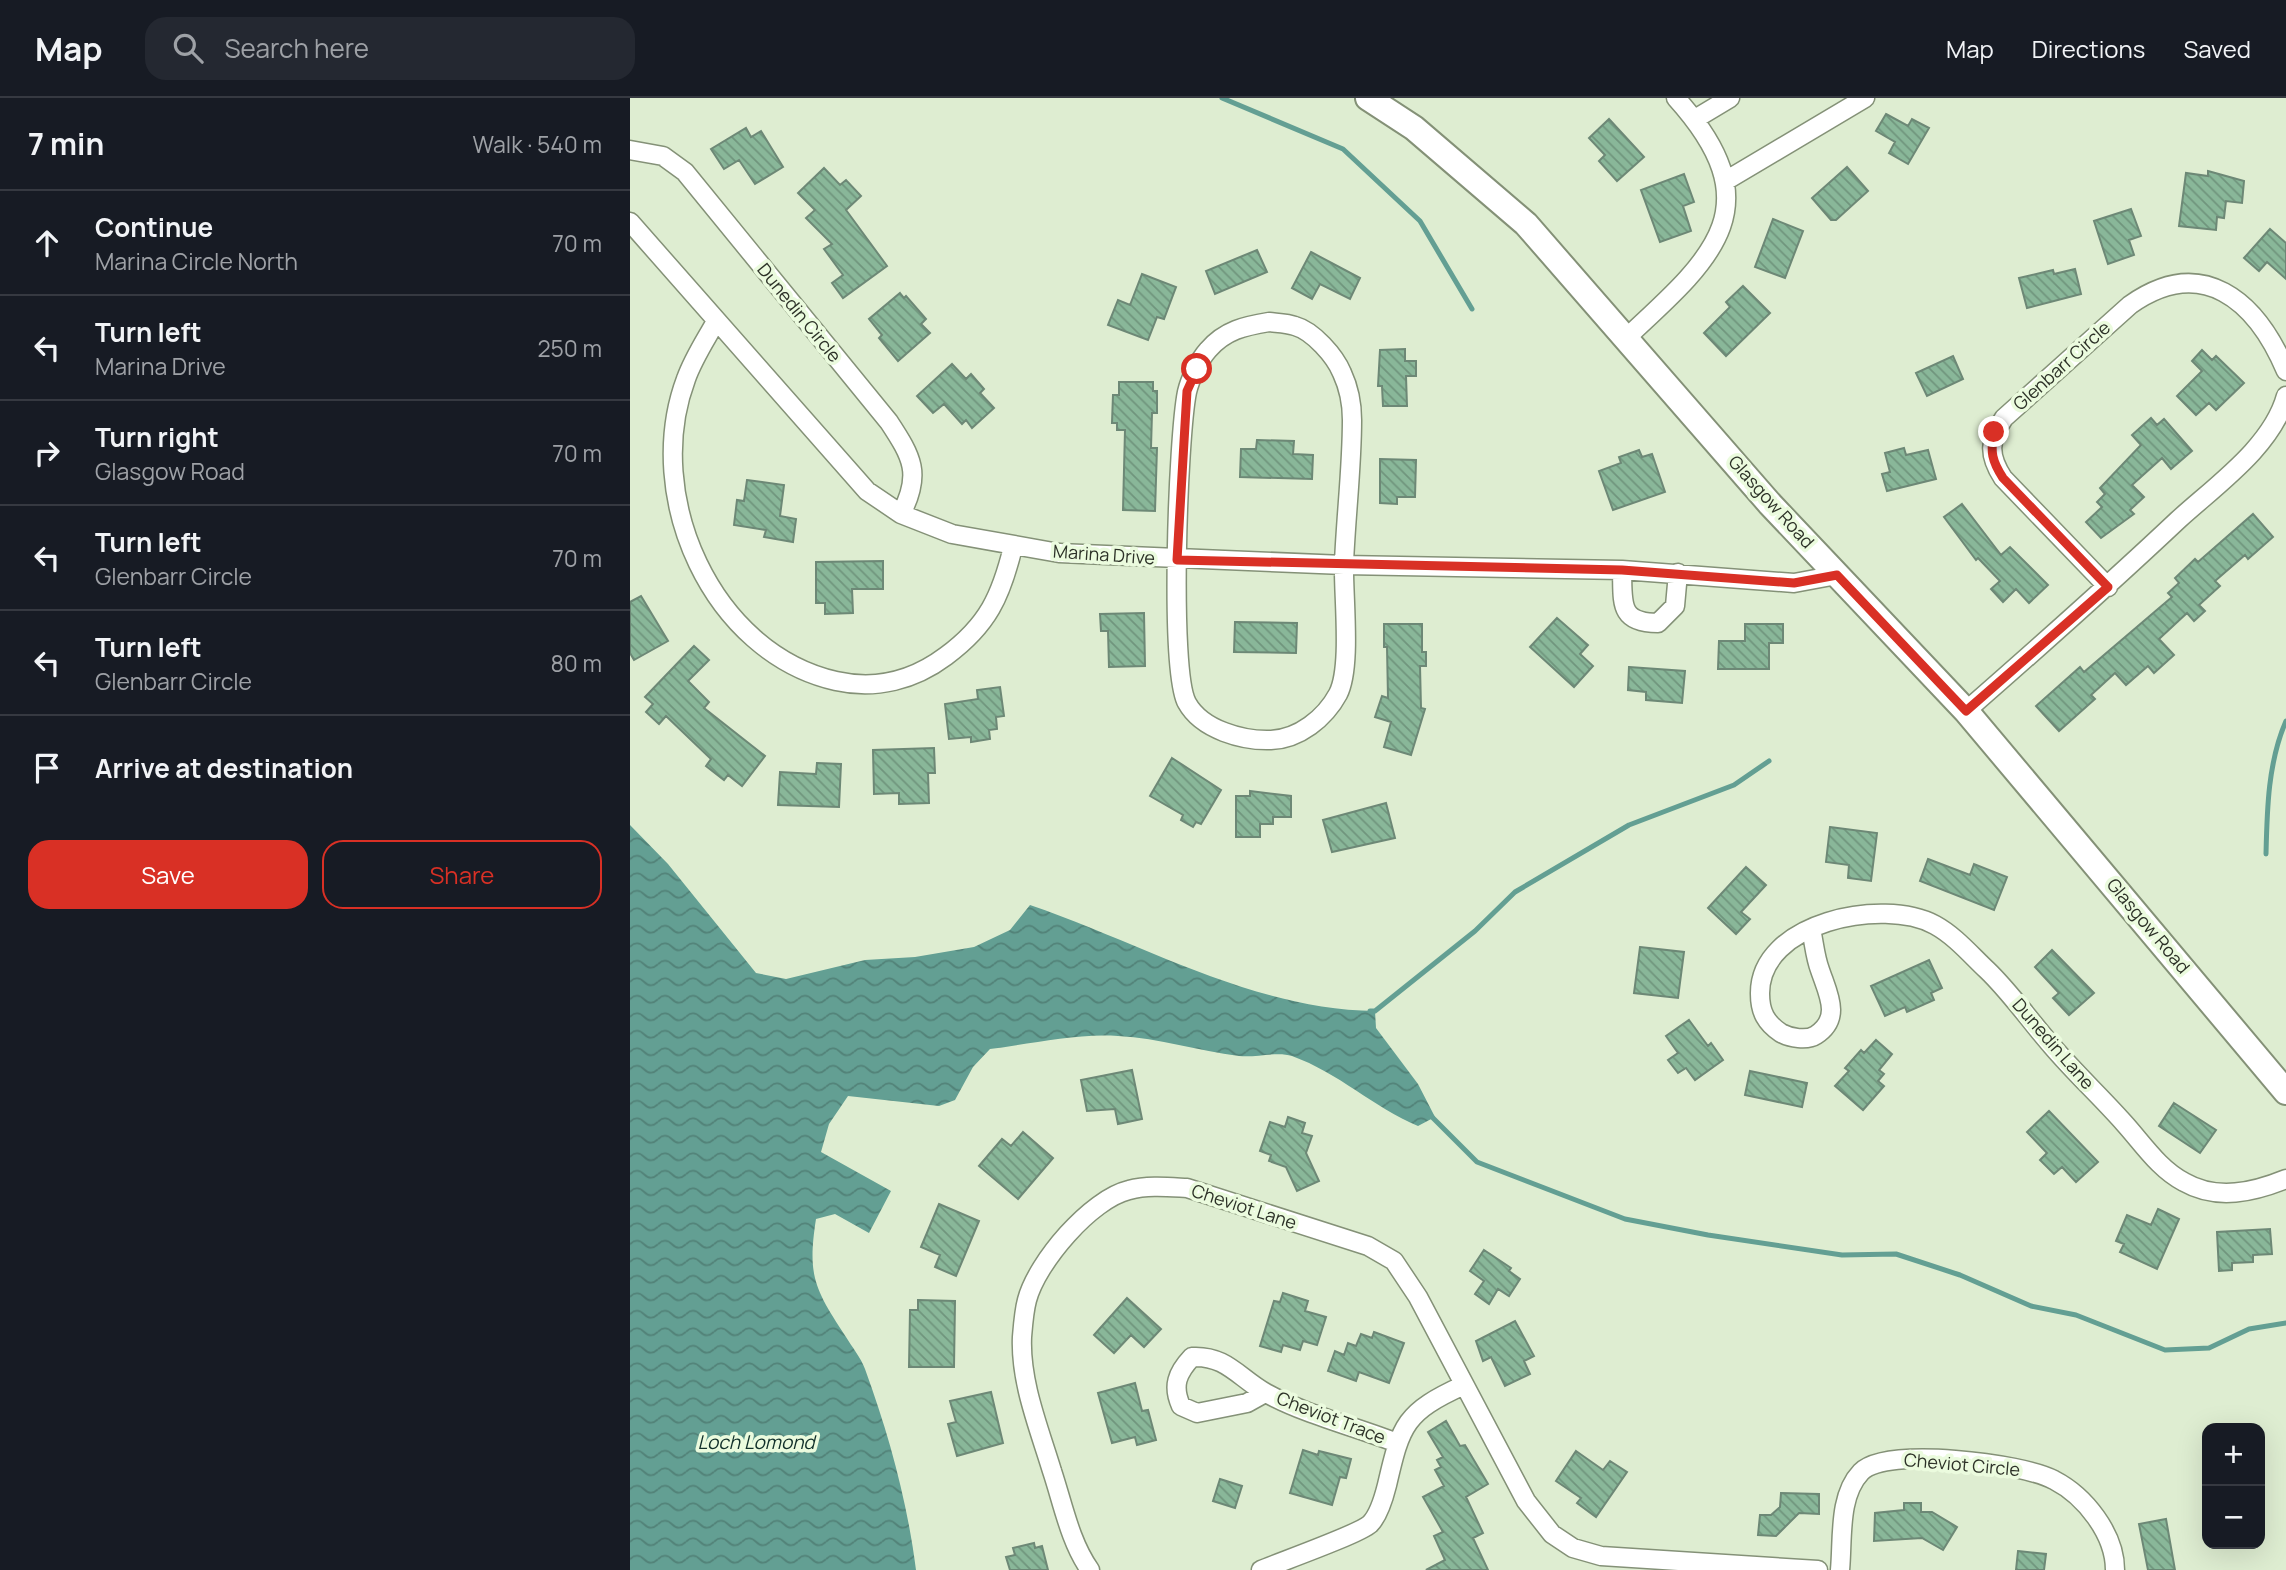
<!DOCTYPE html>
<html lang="en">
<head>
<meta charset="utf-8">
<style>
	:root { --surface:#171b24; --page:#242831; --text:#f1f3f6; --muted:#9ea1a6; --line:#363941; --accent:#d93025 }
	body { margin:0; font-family:Manrope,sans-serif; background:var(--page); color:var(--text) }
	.controls { position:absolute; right:21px; bottom:21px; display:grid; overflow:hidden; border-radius:14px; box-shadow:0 7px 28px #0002 }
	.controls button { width:63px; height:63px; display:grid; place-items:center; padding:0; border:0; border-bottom:2px solid var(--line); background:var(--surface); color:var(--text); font:35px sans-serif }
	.stop { position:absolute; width:21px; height:21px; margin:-16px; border:5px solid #d93025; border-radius:50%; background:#fff }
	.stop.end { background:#d93025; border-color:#fff; box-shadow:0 2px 7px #0008 }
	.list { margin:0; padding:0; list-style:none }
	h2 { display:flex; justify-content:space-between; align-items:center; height:91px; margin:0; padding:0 28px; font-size:30px }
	h2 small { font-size:23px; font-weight:400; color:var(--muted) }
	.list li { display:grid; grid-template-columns:46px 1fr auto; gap:21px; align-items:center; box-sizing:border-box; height:105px; padding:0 28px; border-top:2px solid var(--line) }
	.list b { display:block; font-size:26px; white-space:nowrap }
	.list p { margin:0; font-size:23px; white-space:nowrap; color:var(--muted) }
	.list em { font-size:23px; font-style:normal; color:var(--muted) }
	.actions { display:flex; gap:14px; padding:21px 28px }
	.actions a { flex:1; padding:16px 0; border:2px solid var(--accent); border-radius:21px; text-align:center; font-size:24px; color:var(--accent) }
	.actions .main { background:var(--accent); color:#fff }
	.icon { flex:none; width:38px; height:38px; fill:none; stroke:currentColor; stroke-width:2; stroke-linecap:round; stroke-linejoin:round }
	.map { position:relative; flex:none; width:1656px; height:1472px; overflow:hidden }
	header { display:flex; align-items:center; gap:42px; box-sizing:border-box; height:98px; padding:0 35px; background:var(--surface); border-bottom:2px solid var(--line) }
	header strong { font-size:33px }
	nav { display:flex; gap:38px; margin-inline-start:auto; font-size:24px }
	.search { width:490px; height:63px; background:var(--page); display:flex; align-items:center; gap:18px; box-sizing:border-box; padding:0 24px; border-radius:21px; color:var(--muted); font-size:26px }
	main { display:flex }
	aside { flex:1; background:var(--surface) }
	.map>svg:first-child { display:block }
	.water { fill:url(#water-waves) }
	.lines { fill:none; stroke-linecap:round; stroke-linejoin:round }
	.stream { stroke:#639f93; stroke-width:5 }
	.building { fill:url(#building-back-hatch); stroke:#6d8876; stroke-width:2 }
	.street-casing { stroke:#849177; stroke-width:21 }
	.secondary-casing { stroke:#849177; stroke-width:28 }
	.street { stroke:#fff; stroke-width:18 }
	.secondary { stroke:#fff; stroke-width:24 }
	.route { stroke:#d93025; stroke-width:9 }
	.labels { text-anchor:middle; stroke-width:7; stroke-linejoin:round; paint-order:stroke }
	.street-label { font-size:18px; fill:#2d3228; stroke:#ebfbde }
	.water-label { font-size:19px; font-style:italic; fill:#11302a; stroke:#ebfbde }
</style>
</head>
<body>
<header>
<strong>Map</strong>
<div class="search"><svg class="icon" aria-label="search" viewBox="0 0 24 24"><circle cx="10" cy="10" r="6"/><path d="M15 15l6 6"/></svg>Search here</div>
<nav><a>Map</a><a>Directions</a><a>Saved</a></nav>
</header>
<main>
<aside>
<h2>7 min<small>Walk · 540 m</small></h2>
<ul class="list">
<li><svg class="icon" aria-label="ahead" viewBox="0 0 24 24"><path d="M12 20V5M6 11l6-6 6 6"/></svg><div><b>Continue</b><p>Marina Circle North</p></div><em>70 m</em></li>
<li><svg class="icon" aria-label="left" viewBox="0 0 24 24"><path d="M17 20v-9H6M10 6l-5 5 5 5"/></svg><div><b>Turn left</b><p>Marina Drive</p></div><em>250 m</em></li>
<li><svg class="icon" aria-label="right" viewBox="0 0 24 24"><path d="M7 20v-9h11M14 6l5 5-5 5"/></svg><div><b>Turn right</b><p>Glasgow Road</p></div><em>70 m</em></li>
<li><svg class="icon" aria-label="left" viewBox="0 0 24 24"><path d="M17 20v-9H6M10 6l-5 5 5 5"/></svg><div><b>Turn left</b><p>Glenbarr Circle</p></div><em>70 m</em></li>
<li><svg class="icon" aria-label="left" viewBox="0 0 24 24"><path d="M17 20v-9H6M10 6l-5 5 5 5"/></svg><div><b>Turn left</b><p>Glenbarr Circle</p></div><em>80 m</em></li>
<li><svg class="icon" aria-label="arrive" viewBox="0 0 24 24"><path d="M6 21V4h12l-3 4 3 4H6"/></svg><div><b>Arrive at destination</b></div></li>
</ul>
<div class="actions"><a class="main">Save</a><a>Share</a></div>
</aside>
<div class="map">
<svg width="1656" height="1472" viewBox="0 0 1656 1472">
	<defs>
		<pattern id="water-waves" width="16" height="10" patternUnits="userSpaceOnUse" patternTransform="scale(1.75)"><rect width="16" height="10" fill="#639f93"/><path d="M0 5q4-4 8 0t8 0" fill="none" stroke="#528278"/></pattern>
		<pattern id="building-back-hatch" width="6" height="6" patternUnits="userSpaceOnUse" patternTransform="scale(1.75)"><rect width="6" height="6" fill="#89b799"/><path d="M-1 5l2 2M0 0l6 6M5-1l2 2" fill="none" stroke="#70957d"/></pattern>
	</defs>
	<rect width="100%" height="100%" fill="#deedd1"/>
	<!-- water -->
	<path class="water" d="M0,727L38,766L126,875L156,881L235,862L285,859L344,849L380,832L400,807C514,846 622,911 745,913L746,930L788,986L805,1019L788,1028C743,1009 709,975 662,958C647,953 626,960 609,958C568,953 530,940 488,938C447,935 401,946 360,951L343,969L325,1002L309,1008L218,998L199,1026L191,1054L261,1093L239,1135L205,1116L186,1121C177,1179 185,1191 216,1239C222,1249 231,1260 235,1271C259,1337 277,1402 286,1472H0Z"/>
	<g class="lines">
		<!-- stream -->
		<path class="stream" d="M592,0L713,51L790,123L842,211
			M1636,756C1637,712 1638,664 1656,623
			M740,913H745L845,833L885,794L999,727L1104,687L1139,663
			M798,1015L847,1064L995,1121L1078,1137L1212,1157L1266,1156L1330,1177L1401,1208L1446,1217L1535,1252L1579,1250L1619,1231L1656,1225"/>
	</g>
	<!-- building -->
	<path class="building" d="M1256,16L1278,28L1282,21L1299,30L1278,66L1259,55L1265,44L1246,33Z
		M979,21L1014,59L987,83L969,63L975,57L959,40Z
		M116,30L121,39L131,33L153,69L125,86L109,62L94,71L81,51Z
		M1217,69L1238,93L1206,122H1201L1182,100Z
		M194,70L210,87L216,82L231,98L216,112L257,168L213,200L202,185L213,177L194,151L202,146L176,120L185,112L168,95Z
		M1578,73L1614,83L1612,105L1596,103L1594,120L1587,119L1586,132L1549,128L1556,75L1578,78Z
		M1054,76L1064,104L1053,108L1061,133L1030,144L1011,92Z
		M1501,111L1511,138L1499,142L1504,157L1478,166L1464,123Z
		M1143,121L1173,133L1155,180L1125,169Z
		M1640,131L1656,145V181L1637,164L1629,173L1614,160Z
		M627,152L637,174L585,196L576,173Z
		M681,154L730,180L720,201L690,186L682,201L662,190Z
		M1445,171L1451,196L1397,210L1389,180L1423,172L1424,176Z
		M512,176L546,189L534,221L527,219L518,242L478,227L488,202L500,207Z
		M1113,188L1140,215L1096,258L1074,235L1100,209L1096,204Z
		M270,195L274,200L276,198L296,221L291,226L300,235L268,263L249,240L252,237L239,221Z
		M775,251V263H786V278H776L777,308H753L752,288H748L750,252Z
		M1572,252L1582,262L1586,258L1614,285L1586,312L1579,305L1566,317L1547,298L1572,273L1562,263Z
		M1323,258L1333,281L1297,298L1286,275Z
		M322,266L336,281L341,276L354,291L350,295L364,310L342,330L336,322L332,326L314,306L303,315L287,298Z
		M489,284H523V293H527V315H522L521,350H527L525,413L493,412L495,332H487V325H482L483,297H489Z
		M1521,320L1527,327L1534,321L1562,353L1541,371L1532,360L1502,387L1514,399L1500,412L1504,416L1471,440L1456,424L1472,409L1467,404L1475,396L1470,390L1511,347L1502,337Z
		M627,342L664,343L663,356L683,357L682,381L610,379L611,351H626Z
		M1274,350L1276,357L1298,352L1306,381L1257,393L1252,376L1260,374L1255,355Z
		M1009,352L1012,359L1022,356L1035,394L983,412L969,373L991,365L989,359Z
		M750,361L786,362L785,399H767V406L750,405Z
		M117,382L154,387L150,418L166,421L163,444L134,439L136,432L104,427L107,402L114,403Z
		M1332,406L1371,457L1380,449L1418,487L1399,505L1386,491L1373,504L1361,491L1370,483L1348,460L1346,462L1314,419Z
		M1623,416L1643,439L1618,461L1615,457L1585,483L1590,488L1569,507L1575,513L1564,523L1557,515L1529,541L1544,557L1524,575L1518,568L1496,587L1485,575L1461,597L1465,601L1429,633L1406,608L1450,569L1454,574L1542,499L1538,495L1549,485L1545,480L1565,461L1568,464Z
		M253,463V491H222L223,515L195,516V505H186V464Z
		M11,498L38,543L4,562L0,555V504Z
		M514,515L515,568L479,569L478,533H471L470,516Z
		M927,520L958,547L950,556L963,568L944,589L900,549Z
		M605,524L667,525L666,555L604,554Z
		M754,526H792V554H796V568H790L791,610L795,611L781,657L754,649L761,624L745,619L752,598L758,600L757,549H754Z
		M1115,526H1153V545H1139V571H1088L1089,543H1115Z
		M64,548L79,562L58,583L79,604L74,610L135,658L112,688L98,677L94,682L76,668L81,661L36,618L29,626L16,614L23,606L15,599Z
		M999,569L1055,573L1052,605L1016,602V594L998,592Z
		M370,589L374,618L366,619L367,631L359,632L360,641L341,644V639L319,641L315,606L348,601L347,592Z
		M304,650L305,675H298L299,705L269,706V695L244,696L243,652Z
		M542,660L591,692L571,726L566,724L563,729L551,722L553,717L520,698Z
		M187,665L211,666L209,709L148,707L150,674L186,676Z
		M620,693L661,698V719H643V726H630V739H606V698H620Z
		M756,705L765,740L702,754L693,722Z
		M1200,729L1247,735L1241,783L1218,780L1219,767L1196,764Z
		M1298,761L1340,777L1344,766L1377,779L1364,812L1290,783Z
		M1116,769L1136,787L1111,814L1120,821L1106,836L1078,810Z
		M1010,849L1054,854L1048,900L1004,895Z
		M1422,852L1464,895L1439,917L1423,900L1429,895L1405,869Z
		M1299,862L1312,890L1301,895L1304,902L1277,914L1275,909L1255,918L1241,888Z
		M1059,922L1078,948L1081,945L1093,962L1065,982L1056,970L1048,975L1038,962L1048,955L1036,938Z
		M1246,942L1262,956L1249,972L1254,976L1248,983L1254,988L1233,1012L1205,988L1219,973L1215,970L1231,952L1234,955Z
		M502,972L512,1021L488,1026L485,1011L457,1013L451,982Z
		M1120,973L1177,985L1172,1009L1115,997Z
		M1544,1005L1586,1032L1570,1055L1529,1028Z
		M1419,1013L1468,1064L1446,1084L1432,1069L1424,1076L1410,1062L1417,1055L1397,1034Z
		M658,1019L675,1025L672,1035L682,1038L676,1055L689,1083L667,1093L656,1069L639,1063L641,1057L630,1053L640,1024L655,1029Z
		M393,1034L423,1060L388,1101L349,1068L372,1041L381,1048Z
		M309,1106L349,1123L326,1178L305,1169L310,1157L291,1149Z
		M1528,1111L1549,1121L1527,1171L1490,1154L1494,1146L1486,1143L1497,1117L1521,1127Z
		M1640,1131L1642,1156L1623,1157V1164L1602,1165V1172L1589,1173L1587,1134Z
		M854,1152L881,1170L879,1173L890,1181L879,1198L868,1191L859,1206L845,1196L854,1183L840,1173Z
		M653,1195L678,1203L675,1213L696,1219L687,1247L673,1243L670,1252L653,1247L651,1254L630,1248L644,1203L650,1204Z
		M497,1200L531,1231L514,1249L501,1237L484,1255L464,1237Z
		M288,1202L325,1203L324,1269H279L280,1212H288Z
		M885,1223L904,1258L894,1263L900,1276L875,1288L861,1259L853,1263L846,1243Z
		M744,1234L774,1245L759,1285L729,1274L726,1283L698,1273L705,1253L714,1257L718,1245L726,1248L731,1236L742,1240Z
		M505,1285L512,1313L518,1312L526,1342L507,1347L505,1339L482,1345L468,1295Z
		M361,1294L373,1345L327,1358L318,1326L326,1324L320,1303Z
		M816,1323L830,1348L835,1347L858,1386L836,1399L853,1435L843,1440L858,1472H796L815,1462L804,1438L813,1434L793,1399L814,1388L805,1372L811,1369L807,1362L813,1359L798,1334Z
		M673,1352L688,1357L689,1353L721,1361L716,1380L710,1379L702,1407L660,1395Z
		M946,1353L973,1372L980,1363L997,1374L966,1419L947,1405L951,1400L926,1383Z
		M590,1381L612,1388L605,1410L583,1403Z
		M1151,1395L1189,1396V1416L1169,1415L1146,1438L1128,1437L1130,1417H1141L1150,1409Z
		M1274,1405H1291V1414H1302L1327,1429L1313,1452L1292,1440L1244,1443L1245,1415L1274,1412Z
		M1536,1421L1545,1472H1518L1509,1426Z
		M404,1445L405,1450L412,1448L418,1472H380L376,1459L385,1457L383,1450Z
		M1388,1453L1416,1456L1414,1472H1386Z"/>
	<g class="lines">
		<!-- street casing -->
		<g class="street-casing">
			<path id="street" d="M1065,21L1100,0
				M0,52L33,58L55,74L259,324C282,359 292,376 271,416
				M1097,82L1235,0
				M0,124L237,393L271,416L322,436L429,455L714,467L992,472L1164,485L1207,477
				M639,224C647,225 657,225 665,228C683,233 705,258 712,275C719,290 722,306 722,322C722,369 716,417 714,465C713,497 722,569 708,596C695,620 669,641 641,642C613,643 572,632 557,605C539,573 548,338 557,294C560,281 569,262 578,252C595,232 615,228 639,224Z
				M85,225C75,243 63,261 56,281C12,398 82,555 206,583C246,592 284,582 316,558C358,527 371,498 383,449
				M995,241C1083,160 1144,109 1046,0
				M992,472C993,504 988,525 1028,525L1045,508L1048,475
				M1478,489L1373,380C1358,357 1359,342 1374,320L1500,207C1572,156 1626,202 1656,273
				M1336,613C1408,550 1479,487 1548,422C1585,388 1642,349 1656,298
				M1181,831C1184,844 1185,859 1190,872C1198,896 1212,920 1186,937C1177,943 1160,940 1151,935C1136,925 1130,914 1130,896C1129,824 1253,799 1305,827C1325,838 1340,856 1357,872C1381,895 1400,923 1422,948C1445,975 1471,999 1494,1025C1513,1046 1529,1071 1554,1084C1587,1103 1624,1094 1656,1081
				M635,1295L617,1305L567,1315L551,1308C542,1288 547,1275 562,1259C596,1257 609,1280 636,1295C674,1316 726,1329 767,1345
				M460,1472C440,1444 433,1406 422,1373C409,1330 390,1284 392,1239C393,1227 394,1213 397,1202C407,1164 461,1101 499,1092C518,1087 538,1089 557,1090L738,1148L764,1163L788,1199L896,1403L922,1436L943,1450L971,1458L1188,1472
				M631,1472C650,1464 729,1436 740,1426C749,1417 754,1399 757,1387C771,1326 775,1314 834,1287
				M1210,1472C1213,1441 1208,1398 1231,1374C1256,1348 1393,1365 1424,1382C1455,1398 1485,1436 1485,1472"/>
		</g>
		<!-- secondary casing -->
		<g class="secondary-casing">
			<path id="secondary" d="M738,0L784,30L896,126L1140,406L1336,613L1656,994"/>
		</g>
		<!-- street -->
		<use href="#street" class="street"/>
		<!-- secondary -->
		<use href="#secondary" class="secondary"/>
	</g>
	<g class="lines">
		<!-- route -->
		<path class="route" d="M567,271L557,293L547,462L992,472L1164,485L1207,477L1336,613L1478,489L1373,380C1362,363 1360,354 1364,334"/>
	</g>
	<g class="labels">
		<!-- street labels -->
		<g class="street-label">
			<text transform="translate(169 215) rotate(51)" y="6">Dunedin Circle</text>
			<text transform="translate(1432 268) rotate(-42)" y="6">Glenbarr Circle</text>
			<text transform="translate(1141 404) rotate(48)" y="6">Glasgow Road</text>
			<text transform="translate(474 457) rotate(4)" y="6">Marina Drive</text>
			<text transform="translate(1518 828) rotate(50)" y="6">Glasgow Road</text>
			<text transform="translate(1423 946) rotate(49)" y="6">Dunedin Lane</text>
			<text transform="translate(614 1109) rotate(18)" y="6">Cheviot Lane</text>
			<text transform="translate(701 1320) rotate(21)" y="6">Cheviot Trace</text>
			<text transform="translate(1332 1367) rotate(5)" y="6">Cheviot Circle</text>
		</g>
		<!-- water labels -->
		<g class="water-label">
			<text x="126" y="1351">Loch Lomond</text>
		</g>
	</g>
</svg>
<div class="controls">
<button>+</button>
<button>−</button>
</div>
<div class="stop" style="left:567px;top:271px"></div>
<div class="stop end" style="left:1364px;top:334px"></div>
</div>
</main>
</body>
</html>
